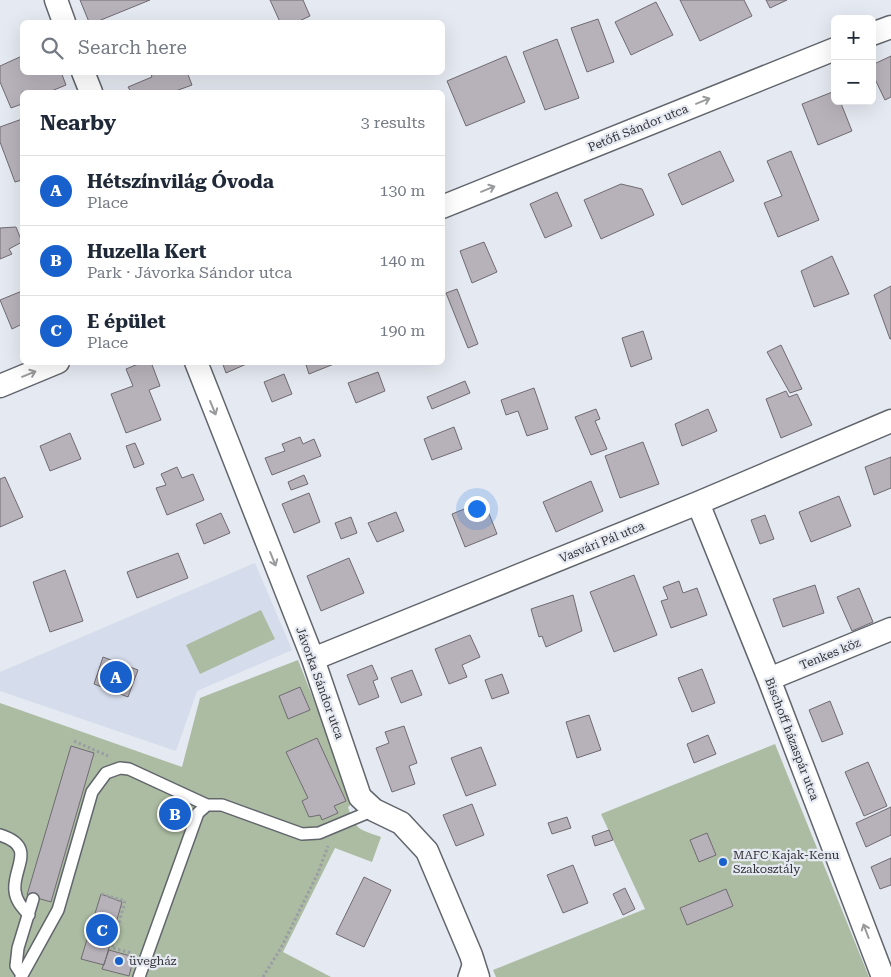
<!DOCTYPE html>
<html lang="en">
<head>
<meta charset="utf-8">
<style>
	:root { --surface:#fff; --page:#f6f6f7; --text:#1f2937; --muted:#747a83; --line:#e0e1e3; --accent:#1860cb }
	body { margin:0; font-family:"Roboto Serif",serif; background:var(--page); color:var(--text) }
	.controls { position:absolute; right:15px; top:15px; display:grid; overflow:hidden; border-radius:8px; box-shadow:0 5px 20px #0002 }
	.controls button { width:45px; height:45px; display:grid; place-items:center; padding:0; border:0; border-bottom:1px solid var(--line); background:var(--surface); color:var(--text); font:25px sans-serif }
	.you { position:absolute; left:476px; top:508px; width:18px; height:18px; margin:-12px; border:4px solid #fff; border-radius:50%; background:#1a73e8; box-shadow:0 0 0 8px #1a73e833 }
	.badge { display:grid; place-items:center; width:32px; height:32px; border-radius:50%; background:var(--accent); color:#fff; font-size:16px; font-weight:700 }
	.pin { position:absolute; translate:-50% -50%; border:2px solid #fff; box-shadow:0 1px 5px #0006 }
	.list { margin:0; padding:0; list-style:none }
	h2 { display:flex; justify-content:space-between; align-items:center; height:65px; margin:0; padding:0 20px; font-size:21px }
	h2 small { font-size:16px; font-weight:400; color:var(--muted) }
	.list li { display:grid; grid-template-columns:32px 1fr auto; gap:15px; align-items:center; box-sizing:border-box; height:70px; padding:0 20px; border-top:1px solid var(--line) }
	.list b { display:block; font-size:19px; white-space:nowrap }
	.list p { margin:0; font-size:16px; white-space:nowrap; color:var(--muted) }
	.list em { font-size:16px; font-style:normal; color:var(--muted) }
	.icon { flex:none; width:28px; height:28px; fill:none; stroke:currentColor; stroke-width:2; stroke-linecap:round; stroke-linejoin:round }
	.map { position:relative; flex:none; width:891px; height:977px; overflow:hidden }
	.search { position:absolute; background:var(--surface); box-shadow:0 5px 20px #0002; left:20px; top:20px; width:425px; height:55px; display:flex; align-items:center; gap:12px; box-sizing:border-box; padding:0 18px; border-radius:8px; color:var(--muted); font-size:19px }
	.panel { position:absolute; background:var(--surface); box-shadow:0 5px 20px #0002; left:20px; top:90px; width:425px; height:275px; border-radius:8px }
	.map>svg:first-child { display:block }
	.built { fill:#d5dceb }
	.green { fill:#acbca2 }
	.building { fill:#b7b2ba; stroke:#706b72 }
	.lines { fill:none; stroke-linecap:round; stroke-linejoin:round }
	.service-casing { stroke:#61656c; stroke-width:14 }
	.minor-casing { stroke:#61656c; stroke-width:25 }
	.path { stroke:#9a9da3; stroke-width:3; stroke-dasharray:2.5 2.5; stroke-linecap:butt }
	.service { stroke:#fff; stroke-width:11 }
	.minor { stroke:#fff; stroke-width:22 }
	.oneway { stroke:#999a9c }
	.poi-dot { fill:#1860cb; stroke:#e5e9f1; stroke-width:2 }
	.labels { text-anchor:middle; stroke-width:4.5; stroke-linejoin:round; paint-order:stroke }
	.street-label { font-size:12px; fill:#333438; stroke:#e5e9f1 }
	.poi-label { font-size:12px; fill:#333438; stroke:#e5e9f1; text-anchor:start }
</style>
</head>
<body>
<div class="map">
<svg width="891" height="977" viewBox="0 0 891 977">
	<rect width="100%" height="100%" fill="#e5e9f1"/>
	<!-- built -->
	<path class="built" d="M255,563L292,650L197,691L176,751L0,691V672Z"/>
	<!-- green -->
	<path class="green" d="M261,610L275,639L200,674L186,645Z
		M298,660L354,802L348,807C356,831 359,829 381,837L372,862L335,848L283,952L331,977H0V703L182,767L200,698Z
		M775,744L869,977H496L493,970L645,909L601,814Z"/>
	<!-- building -->
	<path class="building" d="M80,0H150L96,22H89Z
		M270,0H303L310,16L297,22H280Z
		M680,0H744L752,16L700,41Z
		M766,0H787L770,8Z
		M656,2L673,35L631,55L615,22Z
		M598,19L614,62L587,72L571,28Z
		M557,39L579,98L545,110L523,52Z
		M22,56V72H61L66,85L49,92H22V104L11,108L0,82V66Z
		M506,56L525,102L466,126L447,81Z
		M891,56V97L885,100L872,73V65Z
		M150,72H187L192,85L173,92H131L128,87L152,77Z
		M835,91V101H840L852,131L818,145L802,104Z
		M22,119V180L15,182L0,142V127Z
		M720,151L734,181L682,205L668,174Z
		M791,151L819,220L778,237L764,203L782,196L767,161Z
		M621,184L642,189L654,215L601,239L584,200Z
		M557,192L572,226L545,238L530,204Z
		M16,227L22,242L9,249L12,254L0,259V228Z
		M484,242L497,272L472,283L460,251Z
		M832,256L849,294L814,307L801,271Z
		M891,286V339H890L874,295Z
		M457,289L478,344L468,348L446,293Z
		M22,291V324L12,329L0,300Z
		M643,331L652,359L631,367L622,338Z
		M781,345L802,389L790,393L767,352Z
		M143,362H151L160,386L149,390L161,420L126,433L111,394L133,386L126,369Z
		M222,362H251L226,373Z
		M305,362H339L309,374Z
		M378,372L385,391L356,403L348,383Z
		M284,374L292,394L272,402L264,382Z
		M465,381L470,393L432,409L427,397Z
		M534,388L548,429L527,436L518,411L506,415L501,400Z
		M786,391L789,397L797,394L812,425L781,438L766,399Z
		M596,409L600,419L595,421L607,449L591,455L575,417Z
		M708,409L717,431L682,446L675,424Z
		M454,427L462,449L432,460L424,439Z
		M70,433L81,459L50,471L40,446Z
		M300,437L303,444L314,439L321,456L272,475L265,458L285,451L282,444Z
		M643,442L659,484L620,498L605,456Z
		M135,443L144,464L134,468L126,446Z
		M891,457V488L874,495L865,467Z
		M177,467L182,478L193,474L204,500L167,515L156,488L166,485L161,474Z
		M304,475L308,484L291,490L288,482Z
		M5,477L23,517L0,527V479Z
		M591,481L603,511L556,532L543,502Z
		M309,493L320,522L294,533L282,504Z
		M839,496L851,526L811,542L799,512Z
		M484,501L497,534L465,547L452,514Z
		M396,512L404,531L377,542L368,523Z
		M221,513L230,533L204,544L196,524Z
		M765,515L774,539L760,544L751,520Z
		M351,517L357,533L341,539L335,523Z
		M178,553L188,578L137,598L127,572Z
		M349,558L364,593L321,611L307,576Z
		M65,570L83,621L50,632L33,582Z
		M634,575L657,635L614,652L590,592Z
		M679,581L683,593L697,588L707,615L671,628L661,601L668,599L663,587Z
		M815,585L824,613L783,627L773,599Z
		M859,588L873,622L852,631L837,597Z
		M573,595L582,631L546,647L542,636L539,637L531,609Z
		M470,635L480,657L462,665L467,677L449,684L435,649Z
		M103,657L138,670L128,697L94,684Z
		M372,665L378,679L373,681L379,697L359,705L347,675Z
		M702,669L715,703L692,712L678,678Z
		M412,670L422,695L401,703L391,678Z
		M502,674L509,693L492,699L485,680Z
		M300,687L310,710L288,719L279,696Z
		M830,701L843,734L822,742L809,710Z
		M589,715L601,750L577,758L566,722Z
		M404,726L417,763L409,766L415,784L392,792L376,748L389,743L385,732Z
		M708,735L716,754L694,763L687,744Z
		M317,738L346,801L334,806L338,813L322,820L320,815L309,817L302,801L308,798L286,752Z
		M71,746L94,753L51,902L27,895Z
		M481,747L496,785L466,796L451,758Z
		M868,762L887,806L864,816L845,772Z
		M472,804L484,835L456,846L443,815Z
		M891,807V835L866,847L856,823Z
		M567,817L571,828L552,834L548,823Z
		M609,830L613,840L595,846L592,836Z
		M707,833L716,855L699,862L690,840Z
		M891,858V885L880,889L871,867Z
		M573,865L588,903L563,913L547,875Z
		M364,877L391,890L364,947L336,934Z
		M625,888L635,909L623,915L613,894Z
		M726,889L733,906L687,925L680,908Z
		M101,894L122,902L104,965L81,959Z
		M109,950L134,957L129,976L102,969Z"/>
	<g class="lines">
		<!-- service casing -->
		<g class="service-casing">
			<path id="service" d="M0,835C38,847 12,868 15,891C16,901 22,907 29,915
				M22,975L16,966L18,948L33,899
				M21,977L58,910L92,792L106,773L120,768L129,769L207,805H222L302,834L319,833L374,810
				M139,977L198,813L207,805
				M464,977L470,959"/>
		</g>
		<!-- minor casing -->
		<g class="minor-casing">
			<path id="minor" d="M56,0L64,22
				M872,34L891,27
				M83,72L91,92
				M442,207L835,49
				M196,362L313,659L360,797L374,810L401,823L427,851L471,955L478,977
				M0,386L58,362
				M698,503L769,679L883,977
				M313,659L698,503L891,421
				M769,679L891,629"/>
		</g>
		<!-- path -->
		<path class="path" d="M74,741L108,756
			M101,894L125,901L112,948L132,953
			M263,977L281,948L318,873L328,846"/>
		<!-- service -->
		<use href="#service" class="service"/>
		<!-- minor -->
		<use href="#minor" class="minor"/>
	</g>
	<!-- one-way arrows -->
	<defs><path id="oneway-shaft" d="M-6 0H5M1.5-3L5.5 0L1.5 3" fill="none" stroke-width="1.6" stroke-linecap="round" stroke-linejoin="round" transform="scale(1.25)"/></defs>
	<g class="oneway">
		<use href="#oneway-shaft" transform="translate(703 101) rotate(-22)"/>
		<use href="#oneway-shaft" transform="translate(488 189) rotate(-22)"/>
		<use href="#oneway-shaft" transform="translate(29 374) rotate(-22)"/>
		<use href="#oneway-shaft" transform="translate(213 408) rotate(68)"/>
		<use href="#oneway-shaft" transform="translate(273 559) rotate(68)"/>
		<use href="#oneway-shaft" transform="translate(866 931) rotate(-111)"/>
	</g>
	<!-- markers -->
	<g class="poi-dot">
		<circle cx="723" cy="862" r="5"/>
		<circle cx="119" cy="961" r="5"/>
	</g>
	<g class="labels">
		<!-- street labels -->
		<g class="street-label">
			<text transform="translate(638 128) rotate(-22)" y="4">Petőfi Sándor utca</text>
			<text transform="translate(602 542) rotate(-22)" y="4">Vasvári Pál utca</text>
			<text transform="translate(830 654) rotate(-22)" y="4">Tenkes köz</text>
			<text transform="translate(320 683) rotate(70)" y="4">Jávorka Sándor utca</text>
			<text transform="translate(792 739) rotate(69)" y="4">Bischoff házaspár utca</text>
		</g>
		<!-- poi labels -->
		<g class="poi-label">
			<text x="733" y="859">MAFC Kajak-Kenu<tspan x="733" dy="14">Szakosztály</tspan></text>
			<text x="129" y="965">üvegház</text>
		</g>
	</g>
</svg>
<div class="controls">
<button>+</button>
<button>−</button>
</div>
<div class="you"></div>
<div class="pin badge" style="left:116px;top:677px">A</div>
<div class="pin badge" style="left:175px;top:814px">B</div>
<div class="pin badge" style="left:102px;top:930px">C</div>
<div class="search"><svg class="icon" aria-label="search" viewBox="0 0 24 24"><circle cx="10" cy="10" r="6"/><path d="M15 15l6 6"/></svg>Search here</div>
<section class="panel">
<h2>Nearby<small>3 results</small></h2>
<ul class="list">
<li><span class="badge">A</span><div><b>Hétszínvilág Óvoda</b><p>Place</p></div><em>130 m</em></li>
<li><span class="badge">B</span><div><b>Huzella Kert</b><p>Park · Jávorka Sándor utca</p></div><em>140 m</em></li>
<li><span class="badge">C</span><div><b>E épület</b><p>Place</p></div><em>190 m</em></li>
</ul>
</section>
</div>
</body>
</html>
